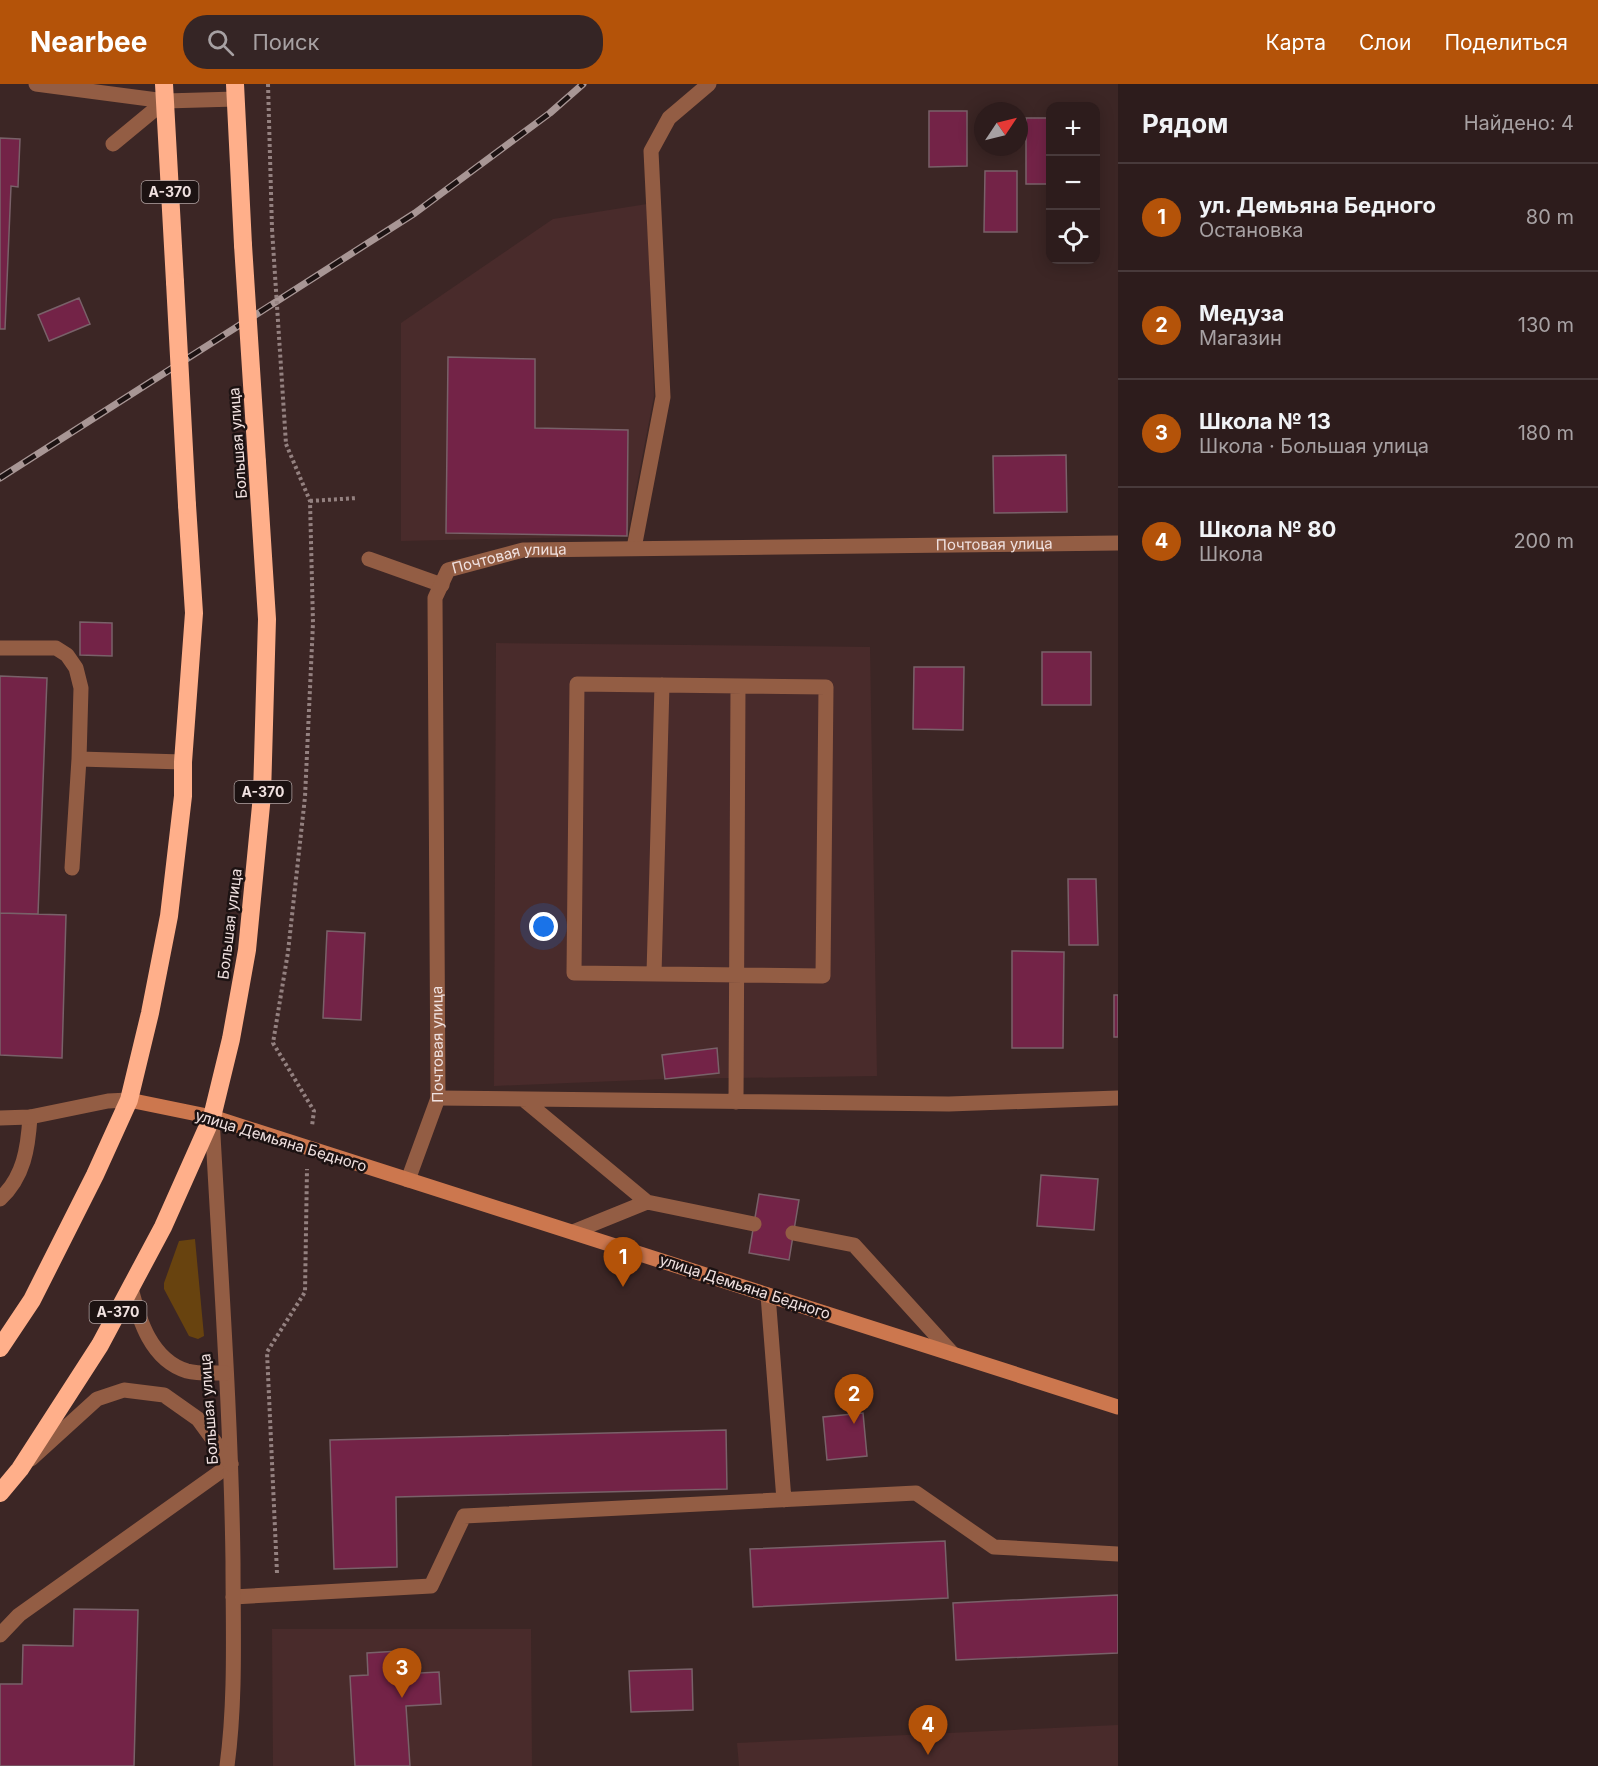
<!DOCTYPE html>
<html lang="ru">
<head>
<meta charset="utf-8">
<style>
	:root { --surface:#2d1c1c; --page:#352525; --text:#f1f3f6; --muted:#a7a1a3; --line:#483a3b; --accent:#b45309 }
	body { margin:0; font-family:Inter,sans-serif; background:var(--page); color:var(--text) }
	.controls { position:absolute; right:18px; top:18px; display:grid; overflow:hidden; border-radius:12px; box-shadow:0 3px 15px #0003 }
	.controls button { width:54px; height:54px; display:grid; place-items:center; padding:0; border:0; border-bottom:2px solid var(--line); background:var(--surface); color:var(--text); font:30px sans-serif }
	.compass { position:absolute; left:974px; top:18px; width:54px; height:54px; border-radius:50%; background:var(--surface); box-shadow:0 3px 15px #0003; rotate:55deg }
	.you { position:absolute; left:544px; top:843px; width:21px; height:21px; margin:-15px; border:4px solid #fff; border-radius:50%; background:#1a73e8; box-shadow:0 0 0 9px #1a73e833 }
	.badge { display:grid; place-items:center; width:39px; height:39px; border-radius:50%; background:var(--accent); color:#fff; font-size:20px; font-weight:700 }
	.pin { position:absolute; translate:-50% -50px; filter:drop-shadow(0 2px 3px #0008) }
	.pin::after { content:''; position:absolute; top:32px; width:21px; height:18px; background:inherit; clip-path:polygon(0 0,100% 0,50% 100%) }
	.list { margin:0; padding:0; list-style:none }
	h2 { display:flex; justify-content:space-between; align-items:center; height:78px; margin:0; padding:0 24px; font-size:26px }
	h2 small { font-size:20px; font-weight:400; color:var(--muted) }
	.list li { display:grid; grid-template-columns:39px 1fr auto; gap:18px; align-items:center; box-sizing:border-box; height:108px; padding:0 24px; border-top:2px solid var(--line) }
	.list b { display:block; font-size:22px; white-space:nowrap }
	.list p { margin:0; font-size:20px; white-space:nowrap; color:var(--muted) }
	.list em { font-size:20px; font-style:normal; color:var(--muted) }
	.icon { flex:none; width:33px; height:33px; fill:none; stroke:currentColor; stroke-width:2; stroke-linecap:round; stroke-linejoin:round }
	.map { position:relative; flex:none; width:1118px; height:1682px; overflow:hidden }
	header { display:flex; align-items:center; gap:36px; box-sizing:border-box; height:84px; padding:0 30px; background:var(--accent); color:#fff }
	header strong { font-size:28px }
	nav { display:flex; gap:33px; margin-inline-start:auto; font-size:21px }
	.search { width:420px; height:54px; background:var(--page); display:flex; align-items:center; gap:15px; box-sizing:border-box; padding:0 21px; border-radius:24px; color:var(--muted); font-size:22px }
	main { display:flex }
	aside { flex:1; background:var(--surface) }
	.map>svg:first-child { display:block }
	.built { fill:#492b2b }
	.green { fill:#68430f }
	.building { fill:#732347; stroke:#796169; stroke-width:1.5 }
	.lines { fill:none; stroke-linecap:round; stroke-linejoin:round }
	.path { stroke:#948180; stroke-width:4; stroke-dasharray:3 3; stroke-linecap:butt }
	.lane { stroke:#935d44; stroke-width:15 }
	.street { stroke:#935d44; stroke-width:15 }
	.secondary { stroke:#cc774e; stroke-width:15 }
	.highway { stroke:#ffaf8a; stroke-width:18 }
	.rail-casing { stroke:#a89695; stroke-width:7 }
	.rail { stroke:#1c1212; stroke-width:4.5; stroke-dasharray:14; stroke-linecap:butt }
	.path-bridge { stroke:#948180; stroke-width:4; stroke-dasharray:3 3; stroke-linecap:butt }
	.highway-bridge { stroke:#ffaf8a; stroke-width:18 }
	.labels { text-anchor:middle; stroke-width:5; stroke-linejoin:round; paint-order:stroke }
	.shield { fill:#1c1212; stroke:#b0a3a2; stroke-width:1.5 }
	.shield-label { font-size:14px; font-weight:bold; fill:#f0e1e0 }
	.street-label { font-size:15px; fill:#f0e1e0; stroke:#1c1212 }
</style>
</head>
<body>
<header>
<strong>Nearbee</strong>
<div class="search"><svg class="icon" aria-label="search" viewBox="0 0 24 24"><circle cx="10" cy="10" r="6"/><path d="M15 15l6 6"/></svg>Поиск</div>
<nav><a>Карта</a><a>Слои</a><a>Поделиться</a></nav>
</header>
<main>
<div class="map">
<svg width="1118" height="1682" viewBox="0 0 1118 1682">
	<rect width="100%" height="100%" fill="#3c2625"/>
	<!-- built -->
	<path class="built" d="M647,120L654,312L627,452L401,457V239L553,135Z
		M496,559L870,563L877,992L665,995L494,1002Z
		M272,1545H531L532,1682H273Z
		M1118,1641V1682H739L737,1659Z"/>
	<!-- green -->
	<path class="green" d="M195,1155L204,1252L198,1255L189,1252L164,1205V1199L179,1157Z"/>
	<!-- building -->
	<path class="building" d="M929,27H967V82L929,83Z
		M1026,34H1050V100H1026Z
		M0,54L20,55L18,103L11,102L5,245H0Z
		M985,87H1017V148H984Z
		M79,214L90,240L49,257L38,231Z
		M448,273L535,275V344L628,346L627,452L446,449Z
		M1066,371L1067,428L994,429L993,372Z
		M80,538L112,539V572L80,571Z
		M1042,568H1091V621H1042Z
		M914,583H964L963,646L913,645Z
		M0,592L47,594L38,830L0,829Z
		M1068,795H1096L1098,861H1069Z
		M0,829L66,831L62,974L0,971Z
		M327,847L365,849L361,936L323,934Z
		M1012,867L1064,868L1063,964H1012Z
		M1114,911H1118V953H1114Z
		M717,964L719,989L665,995L662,971Z
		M1041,1091L1098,1095L1094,1146L1037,1142Z
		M759,1110L799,1116L789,1176L749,1169Z
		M863,1329L867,1372L827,1376L823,1333Z
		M726,1346L727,1405L396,1413L397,1483L334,1485L330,1356Z
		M945,1457L948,1514L753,1523L750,1465Z
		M1118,1511V1569L956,1576L953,1519Z
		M74,1525L138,1526L134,1682H0V1600H22L23,1561L73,1562Z
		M399,1567L400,1590L439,1588L441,1620L406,1622L410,1682H355L350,1592L368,1591L367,1569Z
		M692,1585L693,1626L631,1628L629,1587Z"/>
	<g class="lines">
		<!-- path -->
		<path class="path" d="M268,0L272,145
			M286,360L310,417L313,539L305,713L288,868L273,959L314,1027L312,1042
			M310,417L357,414
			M277,1489L267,1268L305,1208L307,1085"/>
		<!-- lane -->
		<path class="lane" d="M113,60L165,17
			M634,464L663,313L651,67L669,34L709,0
			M369,475L442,501
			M0,564H56L67,571L76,584L81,604L79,675L72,784
			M577,600L826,603L823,892L574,889Z
			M79,675L183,678
			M654,890L662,601
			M438,1014L949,1020L1118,1014
			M523,1015L647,1118
			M736,1018L738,602
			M0,1115C24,1093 28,1064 30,1033
			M573,1148L647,1118L754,1140
			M793,1149L854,1161L953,1270
			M768,1211L784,1416
			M233,1513L431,1502L464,1432L916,1409L994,1463L1118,1470
			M0,1551L19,1531L231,1380"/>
		<!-- street -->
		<g class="street">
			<path d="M36,0L165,17L236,15"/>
			<path d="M212,1033C220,1182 231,1330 233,1478C233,1546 236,1615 227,1682"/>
			<path d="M0,1034L30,1033L108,1017L129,1016"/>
			<path id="s1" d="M408,1096L438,1014L435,514L448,486L523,466L1118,459"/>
			<path d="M131,1204C139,1236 151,1276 187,1287C198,1290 213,1289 225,1289"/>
			<path d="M31,1375L97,1315L124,1306L164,1311L198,1335L231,1380"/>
		</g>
		<!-- secondary -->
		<path class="secondary" d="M129,1016L212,1033L1118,1323"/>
		<!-- highway -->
		<path class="highway" d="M164,0L175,198
			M235,0L243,161
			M0,1264L32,1216L95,1091L129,1016L150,929L169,832L183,712V678L194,529L187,421
			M0,1409L20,1385L100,1261L163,1143L212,1033L231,955L247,866L262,711L267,535L257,378"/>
		<!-- rail casing -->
		<g class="rail-casing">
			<path id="rail" d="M0,394L415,129L550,29L583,0"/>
		</g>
		<!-- rail -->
		<use href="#rail" class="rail"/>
		<!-- path-bridge -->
		<path class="path-bridge" d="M272,145L286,360"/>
		<!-- highway-bridge -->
		<path class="highway-bridge" d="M243,161L257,378
			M175,198L187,421"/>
	</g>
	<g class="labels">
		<!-- shield labels -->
		<g class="shield">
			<rect x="141.5" y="97" width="57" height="22" rx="4.5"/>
			<rect x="234.5" y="697" width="57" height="22" rx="4.5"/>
			<rect x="89.5" y="1217" width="57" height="22" rx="4.5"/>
		</g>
		<g class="shield-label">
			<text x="170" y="113">А-370</text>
			<text x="263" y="713">А-370</text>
			<text x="118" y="1233">А-370</text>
		</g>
		<!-- street labels -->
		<g class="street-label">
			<text transform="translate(238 359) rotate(-94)" y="5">Большая улица</text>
			<text dy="5" stroke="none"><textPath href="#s1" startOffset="1167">Почтовая улица</textPath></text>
			<text dy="5" stroke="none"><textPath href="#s1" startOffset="681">Почтовая улица</textPath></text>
			<text transform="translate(230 840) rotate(-83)" y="5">Большая улица</text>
			<text dy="5" stroke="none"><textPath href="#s1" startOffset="141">Почтовая улица</textPath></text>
			<text transform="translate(281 1057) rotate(17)" y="5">улица Демьяна Бедного</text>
			<text transform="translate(745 1203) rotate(18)" y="5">улица Демьяна Бедного</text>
			<text transform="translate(209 1325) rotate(-94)" y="5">Большая улица</text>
		</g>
	</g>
</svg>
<div class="controls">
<button>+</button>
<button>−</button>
<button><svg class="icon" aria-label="locate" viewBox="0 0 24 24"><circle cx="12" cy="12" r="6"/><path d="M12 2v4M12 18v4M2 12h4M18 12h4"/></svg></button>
</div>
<svg class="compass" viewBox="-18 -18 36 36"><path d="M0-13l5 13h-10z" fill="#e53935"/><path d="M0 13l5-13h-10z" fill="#a7a1a3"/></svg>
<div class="you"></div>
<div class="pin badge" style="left:623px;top:1203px">1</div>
<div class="pin badge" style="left:854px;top:1340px">2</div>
<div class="pin badge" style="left:402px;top:1614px">3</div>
<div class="pin badge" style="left:928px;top:1671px">4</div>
</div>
<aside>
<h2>Рядом<small>Найдено: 4</small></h2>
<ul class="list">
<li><span class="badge">1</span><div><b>ул. Демьяна Бедного</b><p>Остановка</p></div><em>80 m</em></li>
<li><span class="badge">2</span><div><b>Медуза</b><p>Магазин</p></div><em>130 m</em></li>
<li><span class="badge">3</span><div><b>Школа № 13</b><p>Школа · Большая улица</p></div><em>180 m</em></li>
<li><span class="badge">4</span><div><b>Школа № 80</b><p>Школа</p></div><em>200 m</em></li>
</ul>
</aside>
</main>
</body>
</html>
